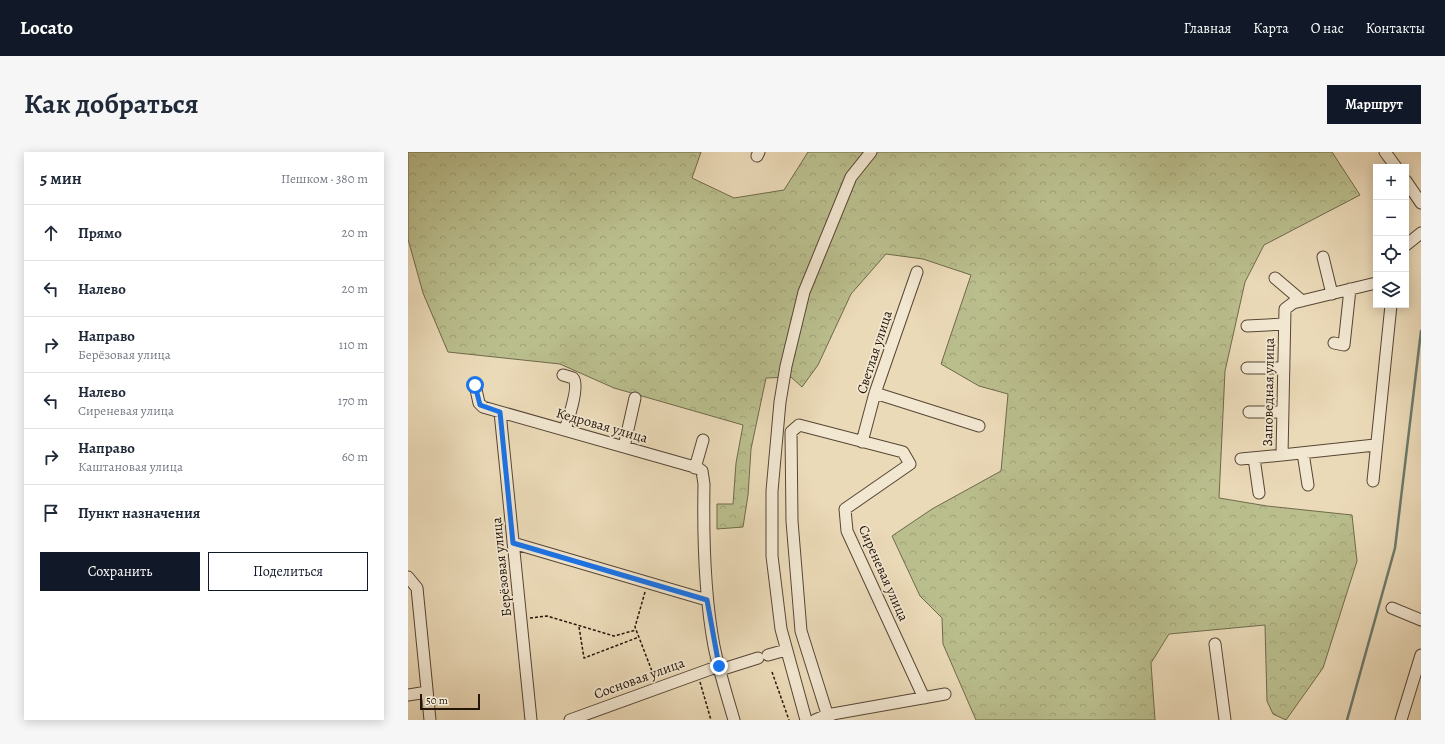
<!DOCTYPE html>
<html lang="ru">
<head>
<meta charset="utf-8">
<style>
	:root { --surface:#fff; --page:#f6f6f7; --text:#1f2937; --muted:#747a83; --line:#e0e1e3; --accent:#111827 }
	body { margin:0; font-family:Alegreya,serif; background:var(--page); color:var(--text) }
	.controls { position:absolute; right:12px; top:12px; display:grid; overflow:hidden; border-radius:0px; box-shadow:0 2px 10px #0003 }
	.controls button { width:36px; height:36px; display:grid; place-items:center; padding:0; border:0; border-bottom:1px solid var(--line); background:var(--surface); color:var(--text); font:20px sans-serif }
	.scale { position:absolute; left:12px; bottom:10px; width:60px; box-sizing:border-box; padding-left:4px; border:2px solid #241509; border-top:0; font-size:11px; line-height:14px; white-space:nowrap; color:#241509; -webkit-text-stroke:3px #f2e7d1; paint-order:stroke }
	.stop { position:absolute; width:12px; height:12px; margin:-9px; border:3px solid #1a73e8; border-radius:50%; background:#fff }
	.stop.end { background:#1a73e8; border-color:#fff; box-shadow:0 1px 4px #0008 }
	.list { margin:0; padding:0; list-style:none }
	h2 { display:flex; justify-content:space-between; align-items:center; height:52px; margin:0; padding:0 16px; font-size:17px }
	h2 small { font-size:13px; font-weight:400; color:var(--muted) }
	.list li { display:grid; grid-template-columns:26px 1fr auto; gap:12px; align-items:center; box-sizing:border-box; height:56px; padding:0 16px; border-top:1px solid var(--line) }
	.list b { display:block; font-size:15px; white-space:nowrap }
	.list p { margin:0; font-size:13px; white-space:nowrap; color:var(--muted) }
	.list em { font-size:13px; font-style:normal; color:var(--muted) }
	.actions { display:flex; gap:8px; padding:12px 16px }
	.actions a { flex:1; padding:9px 0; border:1px solid var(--accent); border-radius:0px; text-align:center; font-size:14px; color:var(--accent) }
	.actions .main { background:var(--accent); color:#fff }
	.icon { flex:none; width:22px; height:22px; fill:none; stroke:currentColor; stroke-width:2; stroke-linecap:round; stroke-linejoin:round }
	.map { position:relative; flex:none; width:1013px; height:568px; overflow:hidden; border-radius:0px }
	header { display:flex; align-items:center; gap:24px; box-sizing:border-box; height:56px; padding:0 20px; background:var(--accent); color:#fff }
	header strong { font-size:19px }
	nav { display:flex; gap:22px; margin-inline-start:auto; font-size:14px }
	.intro { display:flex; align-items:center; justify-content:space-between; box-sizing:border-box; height:96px; padding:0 24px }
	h1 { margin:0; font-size:28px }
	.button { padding:10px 18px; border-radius:0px; background:var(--accent); color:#fff; font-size:14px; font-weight:700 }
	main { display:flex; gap:24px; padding:0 24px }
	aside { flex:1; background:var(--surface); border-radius:0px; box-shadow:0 2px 10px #0003 }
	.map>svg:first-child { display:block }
	.forest { fill:url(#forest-crowns); stroke:#6f6a4b }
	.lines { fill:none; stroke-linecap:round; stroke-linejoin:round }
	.stream { stroke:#6a796b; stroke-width:2.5 }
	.minor-casing { stroke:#564635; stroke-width:13 }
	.path { stroke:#241509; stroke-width:1.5; stroke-dasharray:3 2; stroke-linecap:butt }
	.minor { stroke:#f2e7d1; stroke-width:11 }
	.route { stroke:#1a73e8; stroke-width:5 }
	.labels { text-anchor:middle; stroke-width:3.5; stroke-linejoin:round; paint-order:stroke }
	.street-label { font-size:14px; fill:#241509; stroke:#f2e7d1 }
</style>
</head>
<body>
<header>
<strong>Locato</strong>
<nav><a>Главная</a><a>Карта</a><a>О нас</a><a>Контакты</a></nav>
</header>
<div class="intro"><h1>Как добраться</h1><a class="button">Маршрут</a></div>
<main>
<aside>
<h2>5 мин<small>Пешком · 380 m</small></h2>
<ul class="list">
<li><svg class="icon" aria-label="ahead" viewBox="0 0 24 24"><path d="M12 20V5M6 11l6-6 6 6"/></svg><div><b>Прямо</b></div><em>20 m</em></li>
<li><svg class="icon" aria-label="left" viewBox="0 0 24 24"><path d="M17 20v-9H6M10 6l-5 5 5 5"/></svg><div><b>Налево</b></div><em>20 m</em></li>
<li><svg class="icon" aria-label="right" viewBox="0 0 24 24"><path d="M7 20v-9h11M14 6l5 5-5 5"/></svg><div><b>Направо</b><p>Берёзовая улица</p></div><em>110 m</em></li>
<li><svg class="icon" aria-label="left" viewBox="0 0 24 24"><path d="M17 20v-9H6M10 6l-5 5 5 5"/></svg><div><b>Налево</b><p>Сиреневая улица</p></div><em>170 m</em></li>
<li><svg class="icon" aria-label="right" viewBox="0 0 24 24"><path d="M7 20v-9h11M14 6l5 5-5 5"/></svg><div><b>Направо</b><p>Каштановая улица</p></div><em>60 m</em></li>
<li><svg class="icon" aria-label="arrive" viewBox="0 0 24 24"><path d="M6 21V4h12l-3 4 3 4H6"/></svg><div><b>Пункт назначения</b></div></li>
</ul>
<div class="actions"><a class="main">Сохранить</a><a>Поделиться</a></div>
</aside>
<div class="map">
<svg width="1013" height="568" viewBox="0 0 1013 568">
	<defs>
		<pattern id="forest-crowns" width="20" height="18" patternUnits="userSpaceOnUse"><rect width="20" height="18" fill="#babe8d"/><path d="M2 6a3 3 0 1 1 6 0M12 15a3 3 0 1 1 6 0" fill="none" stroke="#a0a278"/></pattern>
	</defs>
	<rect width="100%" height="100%" fill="#ebdab8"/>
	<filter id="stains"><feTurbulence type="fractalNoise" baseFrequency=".005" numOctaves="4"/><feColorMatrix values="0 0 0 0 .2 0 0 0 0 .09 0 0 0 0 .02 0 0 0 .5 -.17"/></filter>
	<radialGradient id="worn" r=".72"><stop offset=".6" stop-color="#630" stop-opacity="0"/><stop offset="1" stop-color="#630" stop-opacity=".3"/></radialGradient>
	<!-- forest -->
	<path class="forest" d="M0,0H293L284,26L326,46L376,38L400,0H924L952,43L856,93L837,130L817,219L811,346L859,354L944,363L949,409L915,516L878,568L865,562L859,549L857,473L761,482L743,511L747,568H568L535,492L534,466L512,444L484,384L524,357L593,319L600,242L571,234L533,212L563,123L515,107L478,102L443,142L410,213L394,235L383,225L358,226L343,297L340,343L335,375L309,377V352H325L328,311L335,273L206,236L152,212L40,200L15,141L0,87Z"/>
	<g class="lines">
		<!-- stream -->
		<path class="stream" d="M939,568L987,396L1013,179"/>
		<!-- minor casing -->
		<g class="minor-casing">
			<path id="minor" d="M977,0L988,15
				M349,4L351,0
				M998,29L1013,51
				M998,93L1013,81
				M915,105L924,142
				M867,126L894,149
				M839,174L876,172
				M926,191L936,193L942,137
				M839,216H876
				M155,223L165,226C172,233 160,268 157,278
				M67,233L71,251L75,255L290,316L294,319L296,332C295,386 296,441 306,494C311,519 319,544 326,568
				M467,241L571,274
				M92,260L123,568
				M841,260H875
				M454,290L467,241L509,120
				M967,293L874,303L877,157L885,151L968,131
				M216,295L227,246
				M895,301L900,333
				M846,306L851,341
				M833,307L874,303
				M287,316L295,288
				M965,329L983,153
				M105,391L299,448
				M0,425L9,436L22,568
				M984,456L1013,468
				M807,492L817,568
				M360,503L378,498
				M312,518L350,506
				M0,543L19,540
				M162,568L311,514
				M398,568L373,477L364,404V339L372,250L378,214L396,140L443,25L463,0
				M407,568L419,563L537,542
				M421,568L393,479L384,369L383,280L391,273L495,300L502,312L437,357L439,379L516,546
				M993,568L1013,503"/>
		</g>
		<!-- path -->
		<path class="path" d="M237,440L227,475L247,527
			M122,466L139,464L206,484L228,478
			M171,475L176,506L231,485
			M364,520L381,568
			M292,530L303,568"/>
		<!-- minor -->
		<use href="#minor" class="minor"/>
	</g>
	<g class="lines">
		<!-- route -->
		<path class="route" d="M67,233L72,253L92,260L105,391L299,448L311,514"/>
	</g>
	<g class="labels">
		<!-- street labels -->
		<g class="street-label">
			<text transform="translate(466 200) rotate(-72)" y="5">Светлая улица</text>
			<text transform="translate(860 240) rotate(-89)" y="5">Заповедная улица</text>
			<text transform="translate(194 273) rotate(16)" y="5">Кедровая улица</text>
			<text transform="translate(93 415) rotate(-96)" y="5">Берёзовая улица</text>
			<text transform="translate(476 421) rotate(66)" y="5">Сиреневая улица</text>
			<text transform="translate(231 526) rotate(-20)" y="5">Сосновая улица</text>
		</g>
	</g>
	<rect width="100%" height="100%" filter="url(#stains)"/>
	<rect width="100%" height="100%" fill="url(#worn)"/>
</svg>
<div class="controls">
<button>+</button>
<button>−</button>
<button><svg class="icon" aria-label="locate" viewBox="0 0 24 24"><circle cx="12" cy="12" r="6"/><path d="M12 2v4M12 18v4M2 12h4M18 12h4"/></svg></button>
<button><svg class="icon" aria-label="layers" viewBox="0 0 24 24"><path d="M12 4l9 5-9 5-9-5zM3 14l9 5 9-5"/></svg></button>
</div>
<div class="scale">50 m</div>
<div class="stop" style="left:67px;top:233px"></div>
<div class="stop end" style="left:311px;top:514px"></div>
</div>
</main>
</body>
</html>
